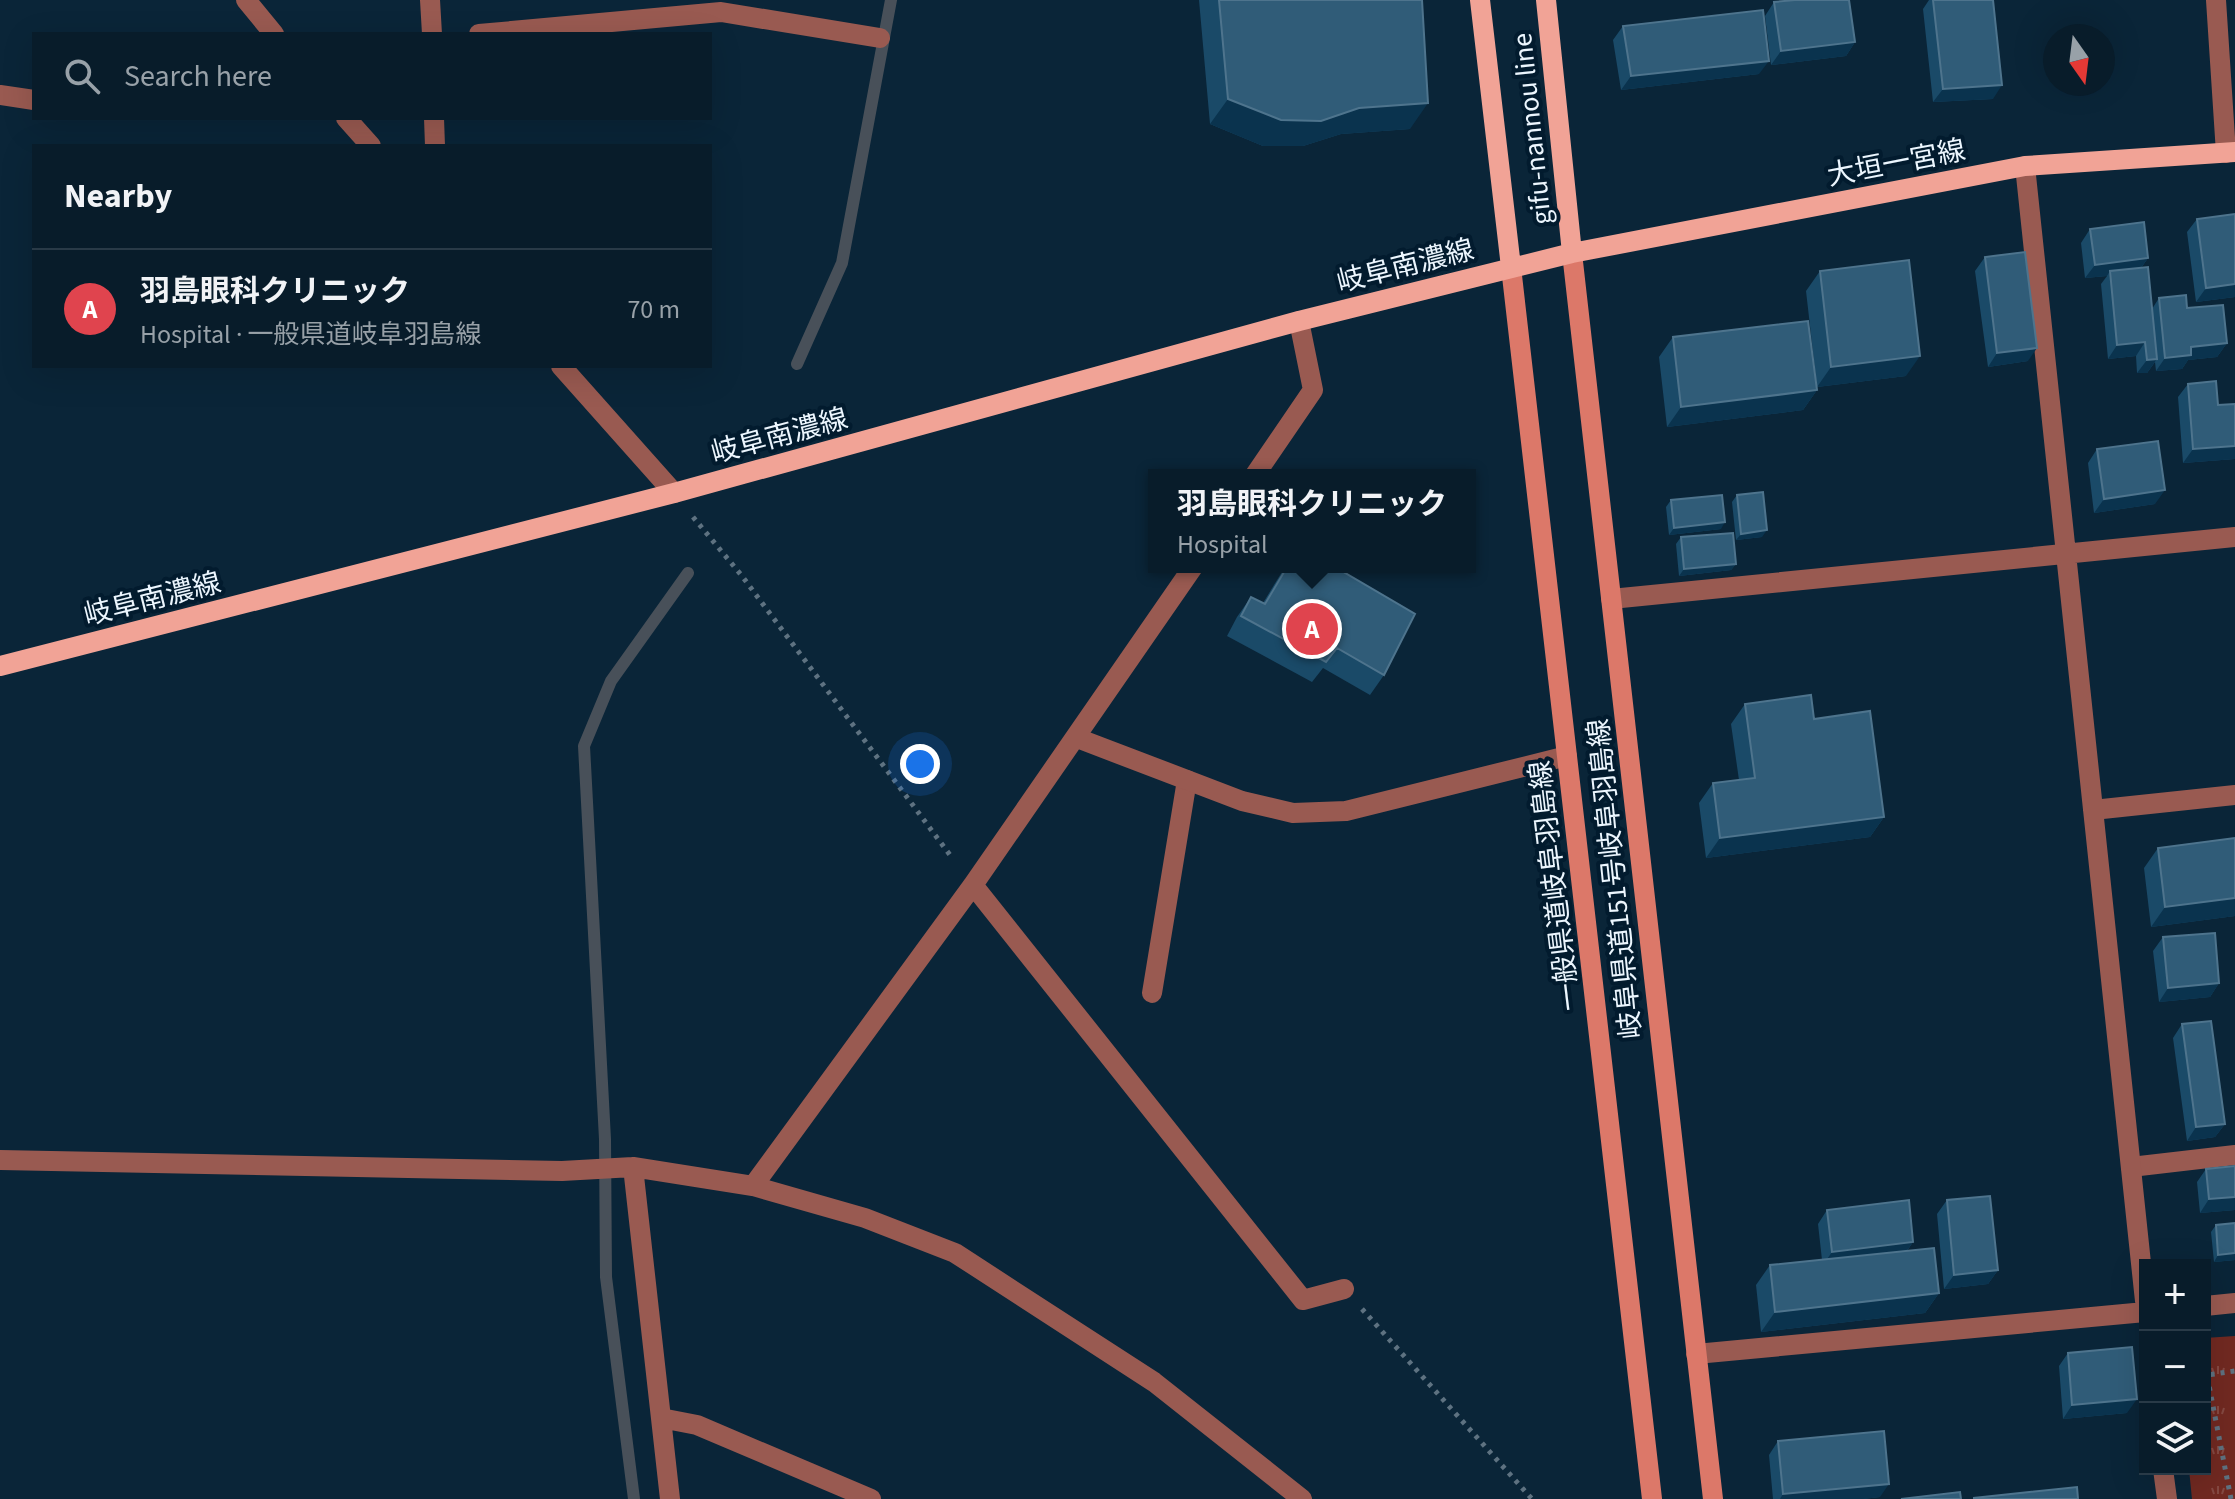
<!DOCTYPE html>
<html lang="en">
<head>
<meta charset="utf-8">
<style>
	:root { --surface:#081c2a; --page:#112532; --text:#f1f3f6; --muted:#98a1a8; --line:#293a47; --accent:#f59d8f }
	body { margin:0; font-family:"Source Sans 3","Noto Sans JP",sans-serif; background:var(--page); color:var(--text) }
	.controls { position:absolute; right:24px; bottom:24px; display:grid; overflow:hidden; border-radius:0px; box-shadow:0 8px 32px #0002 }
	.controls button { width:72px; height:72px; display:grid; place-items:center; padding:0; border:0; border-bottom:2px solid var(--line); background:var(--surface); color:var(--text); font:40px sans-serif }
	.compass { position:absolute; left:2043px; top:24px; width:72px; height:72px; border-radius:50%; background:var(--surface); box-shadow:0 8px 32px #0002; rotate:166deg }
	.you { position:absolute; left:920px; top:764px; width:28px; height:28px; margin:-20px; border:6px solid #fff; border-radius:50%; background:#1a73e8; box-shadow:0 0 0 12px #1a73e833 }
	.badge { display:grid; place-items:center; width:52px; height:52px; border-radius:50%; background:var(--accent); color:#fff; font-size:26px; font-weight:700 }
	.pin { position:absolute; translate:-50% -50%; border:4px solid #fff; box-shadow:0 2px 8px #0006 }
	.popup { position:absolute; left:1148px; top:469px; width:328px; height:104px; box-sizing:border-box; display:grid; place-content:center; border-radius:0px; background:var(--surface); filter:drop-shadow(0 2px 6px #0005); font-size:26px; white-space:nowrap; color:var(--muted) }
	.popup b { font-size:30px; color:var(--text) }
	.popup::after { content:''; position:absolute; left:50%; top:100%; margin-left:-16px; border:16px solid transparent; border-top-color:var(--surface) }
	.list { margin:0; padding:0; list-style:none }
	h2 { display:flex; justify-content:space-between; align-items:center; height:104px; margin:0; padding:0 32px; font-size:34px }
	h2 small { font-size:26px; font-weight:400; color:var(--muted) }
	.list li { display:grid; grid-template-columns:52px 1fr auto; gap:24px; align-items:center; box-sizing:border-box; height:120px; padding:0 32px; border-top:2px solid var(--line) }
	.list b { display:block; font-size:30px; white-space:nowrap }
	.list p { margin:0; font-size:26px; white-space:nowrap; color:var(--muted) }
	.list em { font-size:26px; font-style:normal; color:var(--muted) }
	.icon { flex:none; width:44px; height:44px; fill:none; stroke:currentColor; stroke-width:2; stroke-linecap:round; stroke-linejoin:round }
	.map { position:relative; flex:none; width:2235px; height:1499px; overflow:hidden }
	.search { position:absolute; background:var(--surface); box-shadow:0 8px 32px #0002; left:32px; top:32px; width:680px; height:88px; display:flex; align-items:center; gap:20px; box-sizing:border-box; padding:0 28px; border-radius:0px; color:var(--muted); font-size:30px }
	.panel { position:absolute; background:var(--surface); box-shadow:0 8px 32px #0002; left:32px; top:144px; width:680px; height:224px; border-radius:0px }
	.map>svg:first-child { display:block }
	.park { fill:url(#park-tufts) }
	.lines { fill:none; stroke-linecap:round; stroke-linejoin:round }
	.stream { stroke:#485059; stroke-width:12 }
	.path { stroke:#5e7281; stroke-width:5; stroke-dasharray:4 6; stroke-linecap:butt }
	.service { stroke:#995a51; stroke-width:20 }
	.minor { stroke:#995a51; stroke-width:20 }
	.secondary { stroke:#dc7869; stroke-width:20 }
	.primary { stroke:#f1a396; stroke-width:20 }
	.wall { fill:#1a4a68 }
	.shaded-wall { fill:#0a334e }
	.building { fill:#305c78; stroke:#4e748d; stroke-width:2 }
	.labels { text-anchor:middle; stroke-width:8; stroke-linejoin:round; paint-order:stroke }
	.street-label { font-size:28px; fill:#ecf6fe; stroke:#021b2e }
</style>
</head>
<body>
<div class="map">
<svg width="2235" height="1499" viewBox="0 0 2235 1499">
	<defs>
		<pattern id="park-tufts" width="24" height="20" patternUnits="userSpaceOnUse" patternTransform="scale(2)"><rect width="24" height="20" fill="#712921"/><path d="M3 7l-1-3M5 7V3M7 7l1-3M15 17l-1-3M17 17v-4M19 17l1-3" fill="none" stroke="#854942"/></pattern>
	</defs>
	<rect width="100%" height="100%" fill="#0a2538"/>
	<!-- park -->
	<path class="park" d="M2235,1336V1499H2192L2189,1469H2205V1338Z"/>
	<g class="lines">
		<!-- stream -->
		<path class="stream" d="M797,364L842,263L891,0
			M634,1499L606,1277L605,1139L584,746L611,681L688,573"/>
		<!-- path -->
		<path class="path" d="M693,517L742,576L953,859
			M1362,1309L1532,1499
			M2231,1499L2207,1375L2235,1371"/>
		<!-- service -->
		<path class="service" d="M479,34L721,12L880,38
			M0,95L34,100
			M1152,993L1187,780
			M2131,1167L2235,1155"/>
		<!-- minor -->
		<path class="minor" d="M246,0L274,34
			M430,0L432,34
			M2216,0L2226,153
			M346,118L371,146
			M434,118L435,146
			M2025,166L2145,1301
			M561,366L674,493
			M1255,475L1313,390L1299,321
			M1611,599L2235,537
			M1077,738L1242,801L1293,813L1346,811L1567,756
			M2093,810L2235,795
			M973,885L1303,1300L1344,1289
			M0,1160L562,1171L633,1167L753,1186L865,1218L955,1253L1154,1382L1302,1499
			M633,1167L670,1499
			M753,1186L973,885L1193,567
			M2205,1306L2235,1303
			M1696,1354L2145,1312
			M661,1418L697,1425L871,1499
			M2163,1469L2167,1499"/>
		<!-- secondary -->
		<path class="secondary" d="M1572,253L1713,1499
			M1511,267L1652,1499"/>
		<!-- primary -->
		<path class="primary" d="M1480,0L1511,267
			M1546,0L1572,253
			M0,666L674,493L1299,321L1572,253L2025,166L2235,152"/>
	</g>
	<!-- wall -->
	<path class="wall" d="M1199,0H1422L1410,129L1341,134L1303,146H1263L1210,124Z
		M1929,0H1993V99L1933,102L1923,9Z
		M1774,2L1855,42L1846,56L1771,65L1765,16Z
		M1623,26L1759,74L1621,90L1613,40Z
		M2235,214V297L2196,302L2187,232L2197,219Z
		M2090,229L2148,258L2141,268L2152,309L2159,298L2187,308L2227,343L2217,357L2188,360L2182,369L2156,371L2155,362L2147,373H2137L2136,356L2108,359L2101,284L2107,276L2085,278L2081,243Z
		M1985,257L2028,361L1988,367L1975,271Z
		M1820,271L1906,376L1817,387L1806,291Z
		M1673,337L1817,390L1803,410L1667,427L1659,357Z
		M2188,384L2218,405L2235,404V459L2183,463L2178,397Z
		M2097,449L2155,504L2094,513L2088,463Z
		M1737,495L1762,537L1736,540L1732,502Z
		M1671,500L1721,529L1669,535L1666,507Z
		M1681,537L1736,564L1731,570L1679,576L1676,544Z
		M1285,567H1341L1342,571L1384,675L1370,695L1323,668L1312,682L1227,636L1237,617L1251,597L1263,603Z
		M1745,704L1814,719L1884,817L1870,837L1706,858L1699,803L1713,783L1739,780L1731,724Z
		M2235,838V916L2151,927L2144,868L2158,848Z
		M2163,937L2219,983L2210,997L2159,1002L2153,951Z
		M2182,1024L2225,1124L2215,1137L2187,1141L2173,1038Z
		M2235,1166V1210L2200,1213L2197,1182L2206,1169Z
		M1947,1200L1998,1270L1988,1284L1944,1289L1937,1214Z
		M1827,1210L1913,1242L1907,1251L1939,1293L1925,1313L1761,1332L1756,1285L1770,1265L1822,1260L1818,1224Z
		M2235,1223V1260L2214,1262L2211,1232L2216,1225Z
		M2068,1353L2127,1413L2063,1419L2059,1366Z
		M1778,1441L1880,1497L1863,1499H1773L1769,1455Z"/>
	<!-- shaded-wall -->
	<path class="shaded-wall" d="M1855,42L1846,56L1771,65L1781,51Z
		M1769,61L1759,74L1621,90L1631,76Z
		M2002,85L1993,99L1933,102L1943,89Z
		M1228,99L1359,108L1428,103L1410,129L1341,134L1303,146H1263L1210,124Z
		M2148,258L2138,272L2110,271L2107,276L2085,278L2095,265Z
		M2235,284V297L2196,302L2206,288Z
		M2145,342L2136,356L2108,359L2117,345Z
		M2227,343L2217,357L2188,360L2182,369L2156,371L2165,358L2191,347Z
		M2037,348L2028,361L1988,367L1997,353Z
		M1920,356L1906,376L1817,387L1831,367Z
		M2157,359L2147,373H2137L2147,360Z
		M1817,390L1803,410L1667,427L1681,407Z
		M2235,446V459L2183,463L2193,449Z
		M2165,490L2155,504L2094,513L2104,499Z
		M1725,522L1721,529L1669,535L1674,528Z
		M1767,530L1762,537L1736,540L1741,534Z
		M1736,564L1731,570L1679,576L1684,569Z
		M1884,817L1870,837L1706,858L1720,838Z
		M2235,898V916L2151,927L2165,907Z
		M2219,983L2210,997L2159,1002L2168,988Z
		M2225,1124L2215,1137L2187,1141L2196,1127Z
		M2235,1197V1210L2200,1213L2209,1199Z
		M1913,1242L1904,1255L1823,1265L1832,1252Z
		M2235,1253V1260L2214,1262L2218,1255Z
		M1998,1270L1988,1284L1944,1289L1954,1275Z
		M1939,1293L1925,1313L1761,1332L1775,1312Z
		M2137,1399L2127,1413L2063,1419L2072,1405Z
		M1889,1484L1880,1497L1863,1499H1780L1783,1494Z"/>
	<!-- building -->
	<path class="building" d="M1219,0H1422L1428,103L1359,108L1321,121L1281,120L1228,99Z
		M1795,0H1849L1855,42L1781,51L1774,2Z
		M1933,0H1993L2002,85L1943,89Z
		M1763,10L1769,61L1631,76L1623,26Z
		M2235,214V284L2206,288L2197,219Z
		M2144,222L2148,258L2095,265L2090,229Z
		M2025,252L2037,348L1997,353L1985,257Z
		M1909,260L1920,356L1831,367L1820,271Z
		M2148,267L2157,359L2147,360L2145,342L2117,345L2110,271Z
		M2186,295L2187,308L2223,305L2227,343L2191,347V355L2165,358L2159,298Z
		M1808,321L1817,390L1681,407L1673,337Z
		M2216,381L2218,405L2235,404V446L2193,449L2188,384Z
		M2158,441L2165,490L2104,499L2097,449Z
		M1763,492L1767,530L1741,534L1737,495Z
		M1722,495L1725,522L1674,528L1671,500Z
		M1733,533L1736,564L1684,569L1681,537Z
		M1287,567H1341L1342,571L1415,614L1384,675L1337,648L1326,662L1241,616L1251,597L1265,604Z
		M1811,695L1814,719L1870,711L1884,817L1720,838L1713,783L1755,778L1745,704Z
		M2235,838V898L2165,907L2158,848Z
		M2215,933L2219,983L2168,988L2163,937Z
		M2211,1021L2225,1124L2196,1127L2182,1024Z
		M2235,1166V1197L2209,1199L2206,1169Z
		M1990,1196L1998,1270L1954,1275L1947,1200Z
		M1909,1200L1913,1242L1832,1252L1827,1210Z
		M2235,1223V1253L2218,1255L2216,1225Z
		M1934,1248L1939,1293L1775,1312L1770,1265Z
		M2132,1347L2137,1399L2072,1405L2068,1353Z
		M1884,1431L1889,1484L1783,1494L1778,1441Z
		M2077,1487L2078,1499H1974V1498Z
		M1960,1492L1961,1499H1901Z"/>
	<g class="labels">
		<!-- street labels -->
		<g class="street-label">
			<text transform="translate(1531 129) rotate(-96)" y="10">gifu-nannou line</text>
			<text transform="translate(1896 162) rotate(-11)" y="10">大垣一宮線</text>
			<text transform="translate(1405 265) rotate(-14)" y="10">岐阜南濃線</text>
			<text transform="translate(779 435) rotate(-15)" y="10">岐阜南濃線</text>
			<text transform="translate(152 598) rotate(-14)" y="10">岐阜南濃線</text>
			<text transform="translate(1614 879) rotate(-96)" y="10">岐阜県道151号岐阜羽島線</text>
			<text transform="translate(1554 886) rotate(-97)" y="10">一般県道岐阜羽島線</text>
		</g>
	</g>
</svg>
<div class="controls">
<button>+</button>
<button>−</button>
<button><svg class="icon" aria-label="layers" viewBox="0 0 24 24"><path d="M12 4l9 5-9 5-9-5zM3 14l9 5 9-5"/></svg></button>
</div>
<svg class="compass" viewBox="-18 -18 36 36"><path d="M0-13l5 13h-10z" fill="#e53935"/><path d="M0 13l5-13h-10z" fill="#98a1a8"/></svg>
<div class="you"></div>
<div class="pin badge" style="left:1312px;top:629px;background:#e0444e">A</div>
<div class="popup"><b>羽島眼科クリニック</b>Hospital</div>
<div class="search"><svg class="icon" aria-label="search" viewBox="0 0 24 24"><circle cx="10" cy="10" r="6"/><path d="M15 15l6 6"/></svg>Search here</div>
<section class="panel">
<h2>Nearby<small></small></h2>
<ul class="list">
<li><span class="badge" style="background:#e0444e">A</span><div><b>羽島眼科クリニック</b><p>Hospital · 一般県道岐阜羽島線</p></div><em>70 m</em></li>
</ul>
</section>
</div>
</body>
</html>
